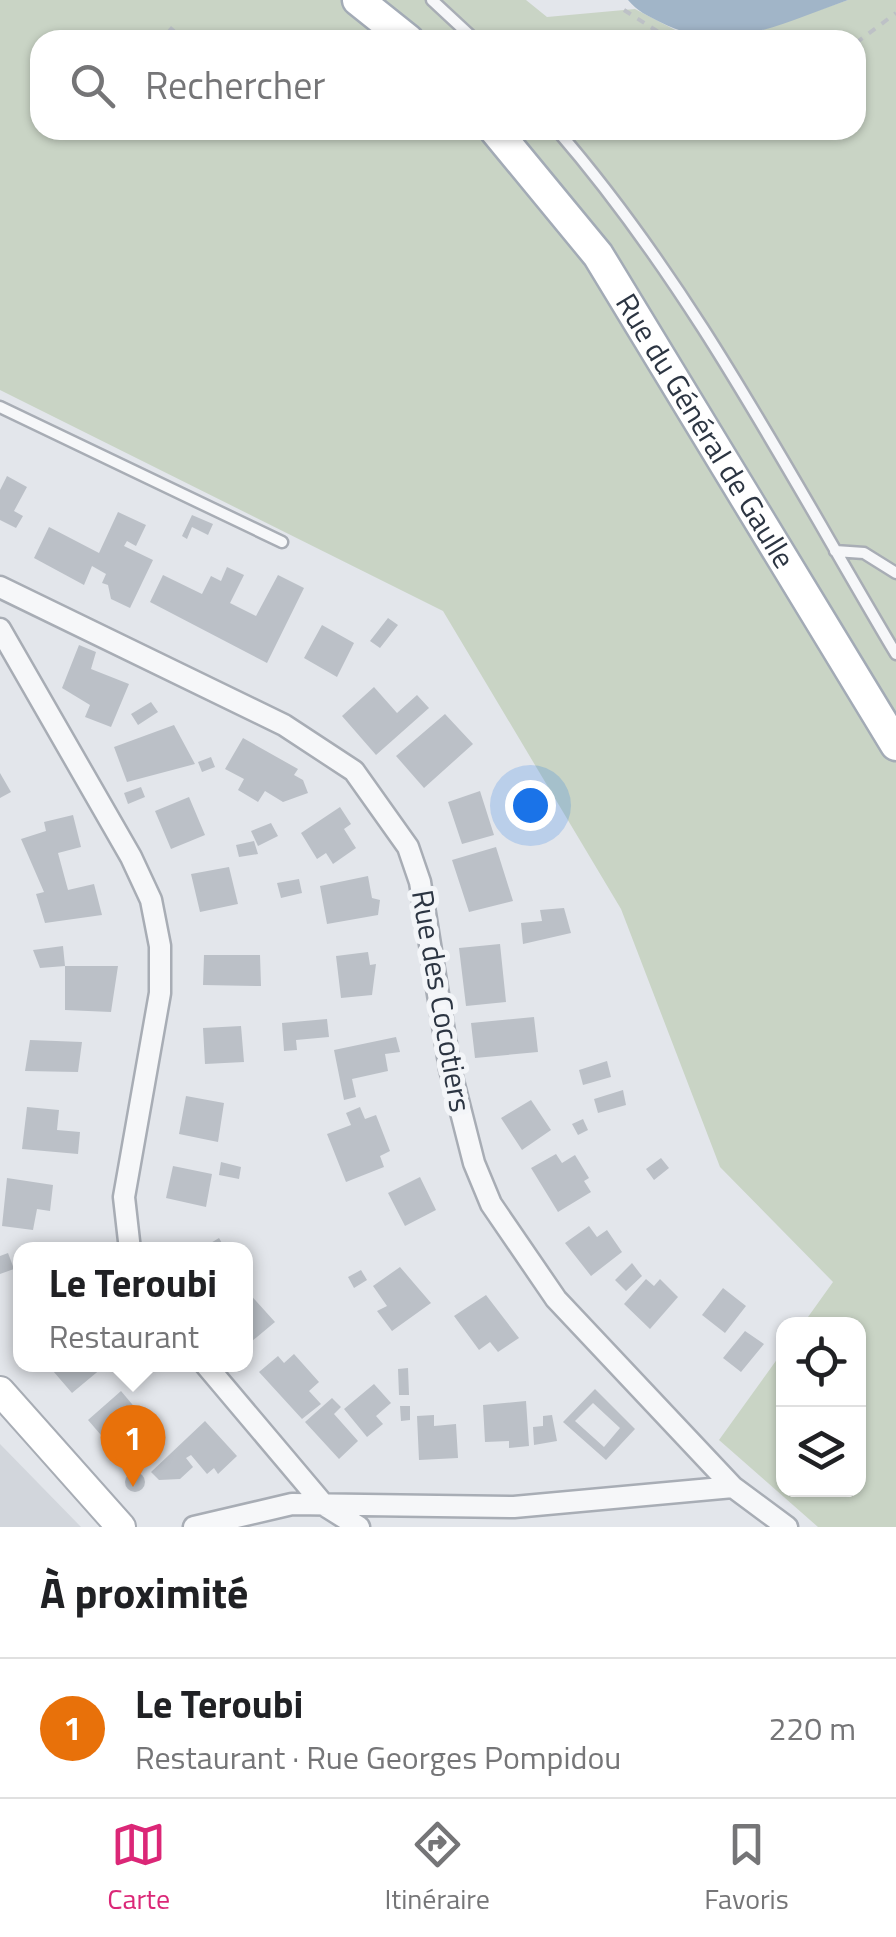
<!DOCTYPE html>
<html lang="fr">
<head>
<meta charset="utf-8">
<style>
	:root { --surface:#fff; --page:#f2f2f2; --text:#202124; --muted:#757577; --line:#e0e0e0; --accent:#db2777 }
	body { margin:0; font-family:"Titillium Web",sans-serif; background:var(--page); color:var(--text) }
	.controls { position:absolute; right:30px; bottom:30px; display:grid; overflow:hidden; border-radius:20px; box-shadow:0 2px 8px #0004 }
	.controls button { width:90px; height:90px; display:grid; place-items:center; padding:0; border:0; border-bottom:2px solid var(--line); background:var(--surface); color:var(--text); font:50px sans-serif }
	.you { position:absolute; left:530px; top:805px; width:35px; height:35px; margin:-25px; border:8px solid #fff; border-radius:50%; background:#1a73e8; box-shadow:0 0 0 15px #1a73e833 }
	.badge { display:grid; place-items:center; width:65px; height:65px; border-radius:50%; background:var(--accent); color:#fff; font-size:32px; font-weight:700 }
	.pin { position:absolute; translate:-50% -82px; filter:drop-shadow(0 2px 5px #0008) }
	.pin::after { content:''; position:absolute; top:52px; width:35px; height:30px; background:inherit; clip-path:polygon(0 0,100% 0,50% 100%) }
	.popup { position:absolute; left:13px; top:1242px; width:240px; height:130px; box-sizing:border-box; display:grid; place-content:center; border-radius:20px; background:var(--surface); filter:drop-shadow(0 2px 8px #0005); font-size:32px; white-space:nowrap; color:var(--muted) }
	.popup b { font-size:38px; color:var(--text) }
	.popup::after { content:''; position:absolute; left:50%; top:100%; margin-left:-20px; border:20px solid transparent; border-top-color:var(--surface) }
	.list { margin:0; padding:0; list-style:none }
	h2 { display:flex; justify-content:space-between; align-items:center; height:130px; margin:0; padding:0 40px; font-size:42px }
	h2 small { font-size:32px; font-weight:400; color:var(--muted) }
	.list li { display:grid; grid-template-columns:65px 1fr auto; gap:30px; align-items:center; box-sizing:border-box; height:140px; padding:0 40px; border-top:2px solid var(--line) }
	.list b { display:block; font-size:38px; white-space:nowrap }
	.list p { margin:0; font-size:32px; white-space:nowrap; color:var(--muted) }
	.list em { font-size:32px; font-style:normal; color:var(--muted) }
	.icon { flex:none; width:55px; height:55px; fill:none; stroke:currentColor; stroke-width:2; stroke-linecap:round; stroke-linejoin:round }
	.map { position:relative; flex:none; width:896px; height:1527px; overflow:hidden }
	.search { position:absolute; background:var(--surface); box-shadow:0 2px 8px #0004; left:30px; right:30px; top:30px; height:110px; display:flex; align-items:center; gap:25px; box-sizing:border-box; padding:0 35px; border-radius:30px; color:var(--muted); font-size:38px }
	.sheet { height:270px; background:var(--surface) }
	nav { display:flex; justify-content:space-around; align-items:center; box-sizing:border-box; height:140px; border-top:2px solid var(--line); background:var(--surface); font-size:28px; color:var(--muted) }
	nav a { display:grid; justify-items:center; gap:5px }
	nav .on { color:var(--accent) }
	.map>svg:first-child { display:block }
	.built { fill:#d2d6dc }
	.green { fill:#c9d4c5; fill-rule:evenodd }
	.water { fill:#a1b5c8 }
	.building { fill:#bbc0c7; fill-rule:evenodd }
	.lines { fill:none; stroke-linecap:round; stroke-linejoin:round }
	.service-casing { stroke:#a8adb5; stroke-width:15 }
	.minor-casing { stroke:#a8adb5; stroke-width:25 }
	.secondary-casing { stroke:#a8adb5; stroke-width:32 }
	.primary-casing { stroke:#a3abb6; stroke-width:35 }
	.path { stroke:#bdc1c6; stroke-width:4; stroke-dasharray:8 8; stroke-linecap:butt }
	.service { stroke:#f6f7f9; stroke-width:10 }
	.minor { stroke:#f6f7f9; stroke-width:20 }
	.secondary { stroke:#fff; stroke-width:28 }
	.primary { stroke:#fff; stroke-width:30 }
	.labels { text-anchor:middle; stroke-width:10; stroke-linejoin:round; paint-order:stroke }
	.street-label { font-size:30px; fill:#2c3542; stroke:#f3f5f8 }
</style>
</head>
<body>
<div class="map">
<svg width="896" height="1527" viewBox="0 0 896 1527">
	<rect width="100%" height="100%" fill="#e3e6eb"/>
	<!-- built -->
	<path class="built" d="M0,1444L81,1527H0Z"/>
	<!-- green -->
	<path class="green" d="M0,0H526L547,17L635,9L681,33L714,40L745,36L848,0H896V1527H818L719,1440L783,1351L784,1490H858V1324H803L833,1282L720,1167L621,909L443,611L0,390ZM40,40H856V130H40Z"/>
	<!-- water -->
	<path class="water" d="M628,0H848C785,22 724,56 660,22C648,16 637,11 628,0Z"/>
	<!-- building -->
	<path class="building" d="M171,26L187,40H159Z
		M7,476L27,487L14,511L23,516L16,528L0,520V490Z
		M118,512L146,525L136,546L127,541L124,546L153,560L130,608L111,599L108,585L102,583L106,574L92,566L84,585L34,558L49,527L99,553Z
		M192,515L213,524L208,535L192,527L187,539L182,536Z
		M227,567L244,575L230,603L256,616L278,575L304,588L267,663L150,602L163,575L202,594L211,576L221,581Z
		M388,618L398,625L380,648L370,641Z
		M322,625L354,643L337,677L304,658Z
		M79,645L96,652L91,669L129,684L111,727L85,717L90,705L62,688Z
		M374,687L397,713L417,695L429,708L376,755L342,716Z
		M151,702L158,712L138,725L131,714Z
		M445,714L473,744L424,788L396,756Z
		M174,725L195,764L127,782L114,747Z
		M243,738L298,769L294,775L303,780L308,793L283,802L265,791L258,802L238,790L244,779L225,769Z
		M211,757L215,767L202,772L198,762Z
		M0,773L11,792L0,798Z
		M141,787L145,797L128,804L124,793Z
		M480,791L494,835L462,844L448,802Z
		M189,797L205,835L171,849L155,811Z
		M340,807L351,824L344,829L356,848L333,864L326,853L317,859L301,833Z
		M73,815L81,847L58,853L68,890L94,884L102,915L45,923L36,894L44,892L21,839L46,831L44,822Z
		M271,823L278,836L258,846L251,831Z
		M254,841L258,854L239,857L236,845Z
		M496,847L513,901L469,912L452,860Z
		M229,867L238,904L200,912L191,874Z
		M368,876L372,898L380,900L378,915L327,924L320,886Z
		M299,879L302,893L281,898L277,883Z
		M564,908L571,933L523,944L521,923L542,921L540,910Z
		M500,944L506,1002L466,1006L459,948Z
		M63,946L65,966H118L111,1012L65,1010V966L40,968L33,950Z
		M368,952L370,965L376,964L372,995L341,998L336,956Z
		M204,955H260L261,986L203,985Z
		M534,1017L538,1052L475,1058L471,1023Z
		M327,1019L329,1037L296,1040L297,1050L284,1051L282,1023Z
		M241,1026L244,1062L205,1064L203,1028Z
		M396,1037L400,1052L385,1054L388,1071L352,1079L356,1097L344,1100L334,1050Z
		M30,1040L82,1042L78,1072L25,1071Z
		M607,1061L611,1077L583,1085L579,1070Z
		M623,1090L626,1105L598,1113L594,1099Z
		M186,1096L224,1103L218,1142L179,1134Z
		M531,1100L551,1130L522,1150L501,1118Z
		M27,1107L59,1110L57,1130L80,1132L78,1154L22,1149Z
		M360,1107L365,1119L376,1115L390,1151L380,1156L384,1167L346,1182L327,1134L351,1125L346,1113Z
		M583,1119L588,1130L578,1135L572,1124Z
		M556,1154L562,1163L575,1155L589,1178L584,1181L591,1192L558,1212L531,1168Z
		M661,1158L669,1168L654,1180L646,1169Z
		M221,1162L241,1167L239,1179L219,1175Z
		M173,1166L212,1174L206,1207L166,1198Z
		M420,1177L436,1210L405,1226L388,1193Z
		M7,1178L53,1185L50,1211L37,1209L33,1230L2,1226Z
		M589,1226L597,1237L607,1230L622,1252L591,1276L565,1243Z
		M219,1238L226,1250H199Z
		M8,1253L14,1269L0,1274V1256Z
		M632,1263L642,1276L626,1291L615,1280Z
		M400,1267L431,1303L392,1331L377,1311L387,1306L373,1286Z
		M361,1270L367,1280L354,1288L348,1277Z
		M646,1279L654,1286L660,1279L678,1297L650,1329L624,1304Z
		M723,1288L746,1306L725,1333L702,1315Z
		M246,1290L275,1322L246,1346Z
		M486,1295L519,1338L498,1352L490,1342L479,1350L454,1316Z
		M745,1331L764,1344L741,1372L723,1358Z
		M294,1354L319,1382L309,1391L321,1404L302,1419L259,1372L278,1356L284,1363Z
		M47,1364H98L102,1368L72,1393Z
		M408,1368L409,1395H399L398,1369Z
		M374,1384L391,1403L376,1416L383,1424L367,1437L344,1409Z
		M595,1389L635,1429L606,1460L563,1422ZM593,1403L620,1428L604,1447L575,1421Z
		M121,1391L158,1435L126,1464L88,1420Z
		M332,1398L341,1407L334,1414L358,1441L339,1459L305,1422Z
		M526,1401L529,1446L509,1448V1441L485,1442L483,1405Z
		M400,1406H410V1420L401,1421Z
		M434,1415V1426L456,1424L458,1458L419,1460L417,1416Z
		M552,1415L557,1441L534,1445L533,1427L543,1426V1416Z
		M205,1421L237,1456L218,1474L214,1468L207,1474L191,1455L186,1458L193,1467L180,1479L159,1480L151,1472Z
		M125 1482a10 10 0 1 1 20 0a10 10 0 1 1-20 0Z"/>
	<g class="lines">
		<!-- service casing -->
		<g class="service-casing">
			<path id="service" d="M432,0L475,40
				M557,130C693,287 790,476 896,654
				M0,407L282,542
				M835,551L864,553L896,573"/>
		</g>
		<!-- minor casing -->
		<g class="minor-casing">
			<path id="minor" d="M0,587L284,725L354,771L408,847L420,882L450,1069L474,1163L491,1204L556,1299L733,1487L787,1527
				M0,629L131,857L151,900L160,946V993L124,1197L130,1250
				M205,1364L324,1505L359,1527
				M194,1527L292,1504L514,1507L733,1487"/>
		</g>
		<!-- secondary casing -->
		<g class="secondary-casing">
			<path id="secondary" d="M0,1391L121,1527"/>
		</g>
		<!-- primary casing -->
		<g class="primary-casing">
			<g id="primary">
				<path d="M358,0L408,40"/>
				<path id="s1" d="M495,130L598,255L896,745"/>
			</g>
		</g>
		<!-- path -->
		<path class="path" d="M624,10L671,40
			M778,40H821
			M856,43L896,13"/>
		<!-- service -->
		<use href="#service" class="service"/>
		<!-- minor -->
		<use href="#minor" class="minor"/>
		<!-- secondary -->
		<use href="#secondary" class="secondary"/>
		<!-- primary -->
		<use href="#primary" class="primary"/>
	</g>
	<g class="labels">
		<!-- street labels -->
		<g class="street-label">
			<text dy="10" stroke="none"><textPath href="#s1" startOffset="368">Rue du Général de Gaulle</textPath></text>
			<text transform="translate(441 1001) rotate(80)" y="10">Rue des Cocotiers</text>
		</g>
	</g>
</svg>
<div class="controls">
<button><svg class="icon" aria-label="locate" viewBox="0 0 24 24"><circle cx="12" cy="12" r="6"/><path d="M12 2v4M12 18v4M2 12h4M18 12h4"/></svg></button>
<button><svg class="icon" aria-label="layers" viewBox="0 0 24 24"><path d="M12 4l9 5-9 5-9-5zM3 14l9 5 9-5"/></svg></button>
</div>
<div class="you"></div>
<div class="pin badge" style="left:133px;top:1487px;background:#e8710a">1</div>
<div class="popup"><b>Le Teroubi</b>Restaurant</div>
<div class="search"><svg class="icon" aria-label="search" viewBox="0 0 24 24"><circle cx="10" cy="10" r="6"/><path d="M15 15l6 6"/></svg>Rechercher</div>
</div>
<section class="sheet">
<h2>À proximité<small></small></h2>
<ul class="list">
<li><span class="badge" style="background:#e8710a">1</span><div><b>Le Teroubi</b><p>Restaurant · Rue Georges Pompidou</p></div><em>220 m</em></li>
</ul>
</section>
<nav>
<a class="on"><svg class="icon" aria-label="map" viewBox="0 0 24 24"><path d="M3 6l6-2 6 2 6-2v14l-6 2-6-2-6 2zM9 4v14M15 6v14"/></svg>Carte</a>
<a><svg class="icon" aria-label="directions" viewBox="0 0 24 24"><path d="M12 3l9 9-9 9-9-9zM9 14v-3h6M13 9l2 2-2 2"/></svg>Itinéraire</a>
<a><svg class="icon" aria-label="saved" viewBox="0 0 24 24"><path d="M7 4h10v16l-5-4-5 4z"/></svg>Favoris</a>
</nav>
</body>
</html>
